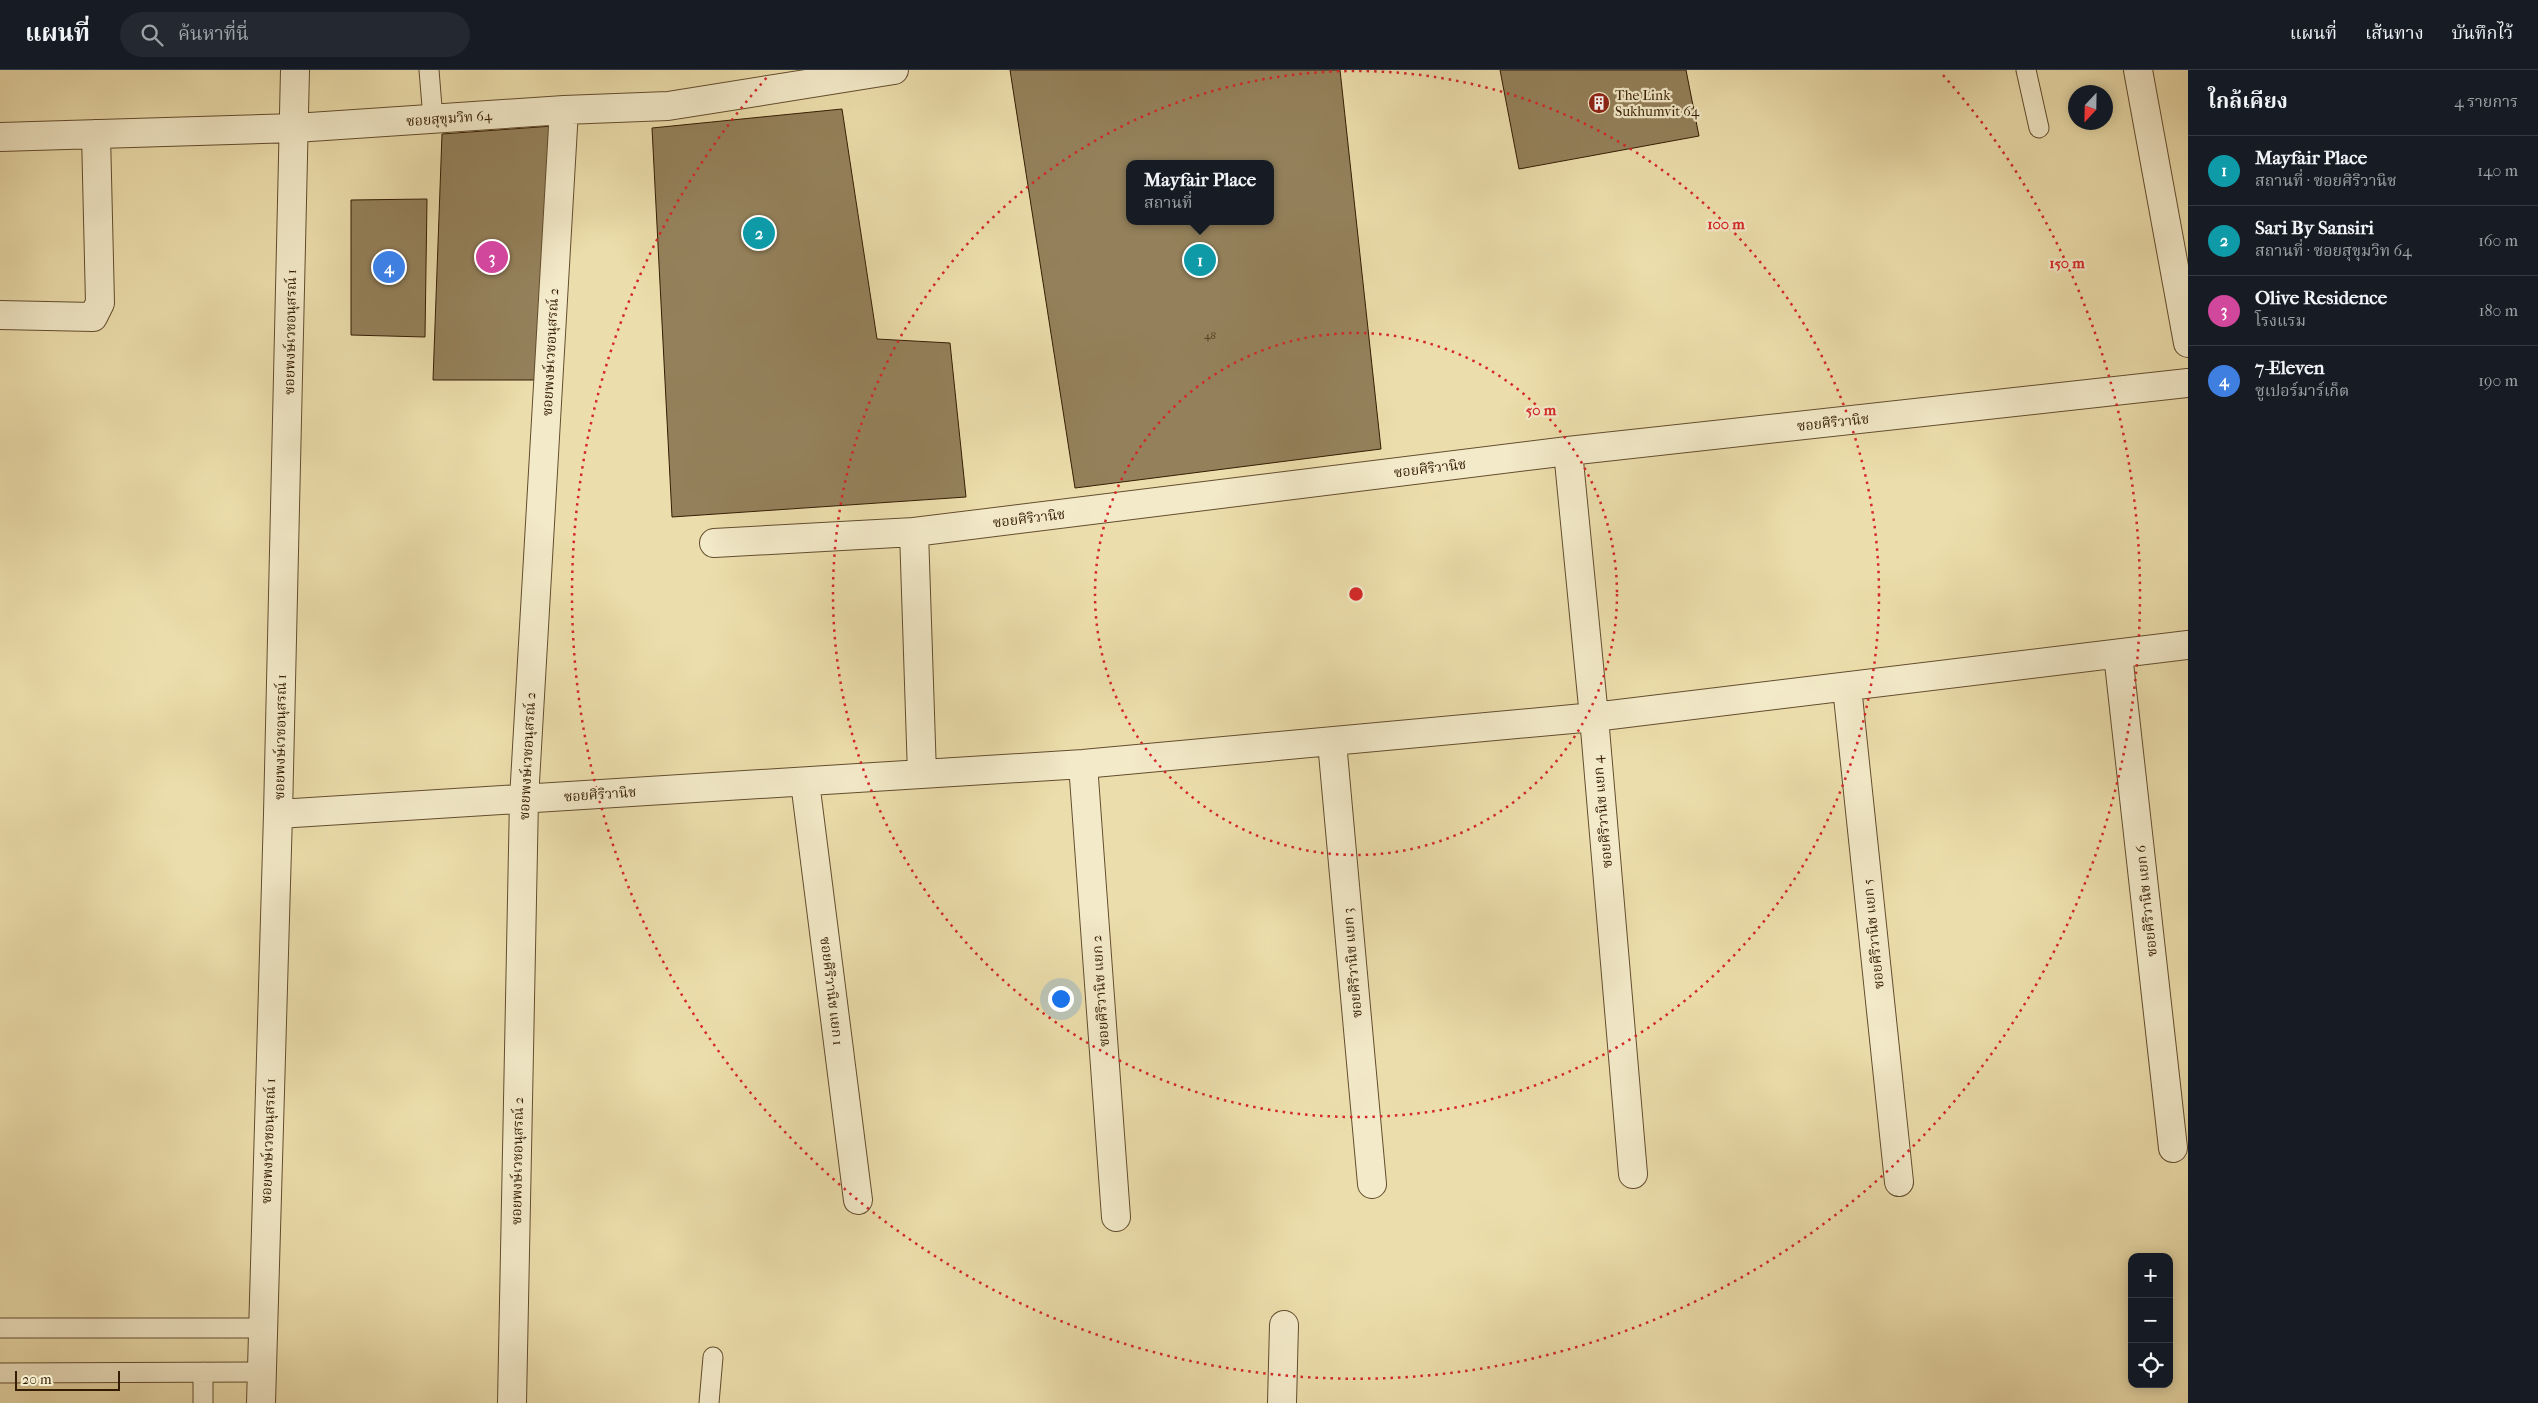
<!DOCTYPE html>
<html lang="th">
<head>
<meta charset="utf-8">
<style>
	:root { --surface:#171b24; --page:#242831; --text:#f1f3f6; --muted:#9ea1a6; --line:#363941; --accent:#c59692 }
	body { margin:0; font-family:"IM FELL French Canon","Noto Serif Thai",serif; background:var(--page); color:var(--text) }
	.controls { position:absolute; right:15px; bottom:15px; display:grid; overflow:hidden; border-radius:10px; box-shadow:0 2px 12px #0003 }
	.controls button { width:45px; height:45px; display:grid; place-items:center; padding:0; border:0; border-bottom:1px solid var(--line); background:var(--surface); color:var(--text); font:25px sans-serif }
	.compass { position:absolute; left:2068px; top:15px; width:45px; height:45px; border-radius:50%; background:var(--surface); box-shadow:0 2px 12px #0003; rotate:202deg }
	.scale { position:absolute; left:15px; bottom:12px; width:105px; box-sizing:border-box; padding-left:5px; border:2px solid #351d04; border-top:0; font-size:14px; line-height:18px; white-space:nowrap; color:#351d04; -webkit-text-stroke:4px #f3eac9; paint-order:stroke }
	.you { position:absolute; left:1060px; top:928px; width:18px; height:18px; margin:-12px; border:4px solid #fff; border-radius:50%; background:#1a73e8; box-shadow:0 0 0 8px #1a73e833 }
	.badge { display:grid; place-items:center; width:32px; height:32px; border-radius:50%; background:var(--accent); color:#fff; font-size:16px; font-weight:700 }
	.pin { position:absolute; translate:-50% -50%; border:2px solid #fff; box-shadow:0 1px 5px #0006 }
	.popup { position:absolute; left:1126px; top:90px; width:148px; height:65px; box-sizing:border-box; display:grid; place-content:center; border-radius:10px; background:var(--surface); filter:drop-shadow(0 1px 4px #0005); font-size:16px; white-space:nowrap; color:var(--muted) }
	.popup b { font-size:19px; color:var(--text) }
	.popup::after { content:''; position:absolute; left:50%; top:100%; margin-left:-10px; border:10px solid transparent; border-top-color:var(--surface) }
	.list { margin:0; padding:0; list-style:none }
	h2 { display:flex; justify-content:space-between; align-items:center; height:65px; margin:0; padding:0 20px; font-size:21px }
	h2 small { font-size:16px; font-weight:400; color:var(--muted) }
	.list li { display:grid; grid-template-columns:32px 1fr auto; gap:15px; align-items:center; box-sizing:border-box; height:70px; padding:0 20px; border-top:1px solid var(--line) }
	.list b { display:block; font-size:19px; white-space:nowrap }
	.list p { margin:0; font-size:16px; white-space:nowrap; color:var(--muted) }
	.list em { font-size:16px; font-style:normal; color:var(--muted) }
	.icon { flex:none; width:28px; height:28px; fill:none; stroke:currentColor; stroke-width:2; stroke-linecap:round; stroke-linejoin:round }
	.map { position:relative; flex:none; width:2188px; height:1333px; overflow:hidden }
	header { display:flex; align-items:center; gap:30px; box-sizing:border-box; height:70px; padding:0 25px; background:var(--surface); border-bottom:1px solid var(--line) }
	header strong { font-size:24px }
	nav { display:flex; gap:28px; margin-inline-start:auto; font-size:18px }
	.search { width:350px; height:45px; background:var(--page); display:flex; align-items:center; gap:12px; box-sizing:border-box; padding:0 18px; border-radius:28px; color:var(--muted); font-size:19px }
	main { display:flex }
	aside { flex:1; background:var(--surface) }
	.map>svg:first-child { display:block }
	.building { fill:#94815b; stroke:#351d04; fill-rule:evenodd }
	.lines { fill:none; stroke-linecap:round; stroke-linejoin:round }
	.lane-casing { stroke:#634d2e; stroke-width:21 }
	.street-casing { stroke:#634d2e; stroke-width:30 }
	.lane { stroke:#f3eac9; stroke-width:19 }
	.street { stroke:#f3eac9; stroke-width:28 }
	.ring { fill:none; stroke:#d62828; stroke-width:2.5; stroke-dasharray:2.5 5 }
	.labels { text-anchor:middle; stroke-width:4.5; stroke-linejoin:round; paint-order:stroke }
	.number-label { font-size:11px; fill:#4d361a }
	.poi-label { font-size:14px; fill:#351d04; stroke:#f3eac9; text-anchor:start }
	.street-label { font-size:14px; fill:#351d04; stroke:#f3eac9 }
	.centre { fill:#d62828; stroke:#f3eac9; stroke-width:2.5 }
	.ring-label { font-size:15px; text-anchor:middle; font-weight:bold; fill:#d62828; stroke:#f3eac9; stroke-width:4.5; stroke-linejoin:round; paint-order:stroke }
</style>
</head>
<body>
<header>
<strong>แผนที่</strong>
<div class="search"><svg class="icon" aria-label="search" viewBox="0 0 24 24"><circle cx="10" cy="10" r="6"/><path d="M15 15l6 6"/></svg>ค้นหาที่นี่</div>
<nav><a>แผนที่</a><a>เส้นทาง</a><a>บันทึกไว้</a></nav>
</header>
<main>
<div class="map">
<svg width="2188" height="1333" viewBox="0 0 2188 1333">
	<rect width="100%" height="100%" fill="#ecdeac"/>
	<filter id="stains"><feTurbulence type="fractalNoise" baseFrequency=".004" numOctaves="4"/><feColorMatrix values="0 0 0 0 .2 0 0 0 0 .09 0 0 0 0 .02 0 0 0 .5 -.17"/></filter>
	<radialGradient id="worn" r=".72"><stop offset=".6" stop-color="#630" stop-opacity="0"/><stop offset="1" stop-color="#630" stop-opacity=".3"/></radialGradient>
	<!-- building -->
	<path class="building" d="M1010,0H1340L1381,379L1075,418ZM1130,94H1270V151H1130Z
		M1500,0H1686L1699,66L1519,99Z
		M842,39L877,269L950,273L966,427L672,447L652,58Z
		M553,56L539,310H433L442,64Z
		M427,129L425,267L351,265V130Z"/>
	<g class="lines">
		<!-- lane casing -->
		<g class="lane-casing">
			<path id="lane" d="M429,0L433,49
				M2026,0L2039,58
				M0,1258H262
				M0,1303L261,1302
				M203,1333V1302
				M709,1333L713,1287"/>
		</g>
		<!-- street casing -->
		<g class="street-casing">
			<path id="street" d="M2138,0L2188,273
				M0,67L295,58L564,40L668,36L894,0
				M0,245L93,247L100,233L96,64
				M1568,381L1594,647L1633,1104
				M714,473L914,462
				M2118,584L2173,1078
				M1847,617L1899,1112
				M1332,672L1372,1114
				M1083,694L1116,1147
				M922,704L914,462L1568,381L2188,313
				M805,712L858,1130
				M278,744L1083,694L1594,647L2188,575
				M261,1333L278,744L295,0
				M512,1333L524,729L564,40
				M1282,1333L1284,1255"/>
		</g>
		<!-- lane -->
		<use href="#lane" class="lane"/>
		<!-- street -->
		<use href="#street" class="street"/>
	</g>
	<!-- distance rings -->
	<g class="ring">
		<circle cx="1356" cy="524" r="261"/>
		<circle cx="1356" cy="524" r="523"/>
		<path d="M1943 5A784 784 0 1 1 769 5"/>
	</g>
	<!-- icons -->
	<defs>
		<g id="building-disc" transform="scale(1.125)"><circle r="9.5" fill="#8f2418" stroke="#f3eac9"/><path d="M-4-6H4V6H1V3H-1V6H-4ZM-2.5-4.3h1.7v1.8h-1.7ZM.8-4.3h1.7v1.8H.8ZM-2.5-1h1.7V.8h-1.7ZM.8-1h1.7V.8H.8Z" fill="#fff"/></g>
	</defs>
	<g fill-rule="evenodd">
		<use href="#building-disc" x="1599" y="33"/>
	</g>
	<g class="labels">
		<!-- number labels -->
		<g class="number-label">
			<text x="1210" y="269">48</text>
		</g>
		<!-- poi labels -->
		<g class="poi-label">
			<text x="1615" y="30">The Link<tspan x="1615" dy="16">Sukhumvit 64</tspan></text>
		</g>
		<!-- street labels -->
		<g class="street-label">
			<text transform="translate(449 48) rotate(-4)" y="5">ซอยสุขุมวิท 64</text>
			<text transform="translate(290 262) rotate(-89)" y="5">ซอยพงษ์เวชอนุสรณ์ 1</text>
			<text transform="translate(550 282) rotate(-87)" y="5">ซอยพงษ์เวชอนุสรณ์ 2</text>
			<text transform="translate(1833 352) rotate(-6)" y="5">ซอยศิริวานิช</text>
			<text transform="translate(1430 398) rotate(-7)" y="5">ซอยศิริวานิช</text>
			<text transform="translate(1029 448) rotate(-7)" y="5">ซอยศิริวานิช</text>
			<text transform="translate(280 667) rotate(-89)" y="5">ซอยพงษ์เวชอนุสรณ์ 1</text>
			<text transform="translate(527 686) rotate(-87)" y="5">ซอยพงษ์เวชอนุสรณ์ 2</text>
			<text transform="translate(600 724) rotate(-4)" y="5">ซอยศิริวานิช</text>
			<text transform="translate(1602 742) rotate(-95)" y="5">ซอยศิริวานิช แยก 4</text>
			<text transform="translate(2146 831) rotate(-96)" y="5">ซอยศิริวานิช แยก 6</text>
			<text transform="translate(1873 864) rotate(-96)" y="5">ซอยศิริวานิช แยก 5</text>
			<text transform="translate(1352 893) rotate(-95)" y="5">ซอยศิริวานิช แยก 3</text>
			<text transform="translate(832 921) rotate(83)" y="5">ซอยศิริวานิช แยก 1</text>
			<text transform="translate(1100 921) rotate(-94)" y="5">ซอยศิริวานิช แยก 2</text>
			<text transform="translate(268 1071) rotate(-88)" y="5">ซอยพงษ์เวชอนุสรณ์ 1</text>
			<text transform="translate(517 1091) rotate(-89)" y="5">ซอยพงษ์เวชอนุสรณ์ 2</text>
		</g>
	</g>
	<circle cx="1356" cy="524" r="8" class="centre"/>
	<g class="ring-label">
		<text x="1726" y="159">100 m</text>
		<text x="2067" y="198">150 m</text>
		<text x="1541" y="345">50 m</text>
	</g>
	<rect width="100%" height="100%" filter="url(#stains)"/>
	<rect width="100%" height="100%" fill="url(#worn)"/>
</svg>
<div class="controls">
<button>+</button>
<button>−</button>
<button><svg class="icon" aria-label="locate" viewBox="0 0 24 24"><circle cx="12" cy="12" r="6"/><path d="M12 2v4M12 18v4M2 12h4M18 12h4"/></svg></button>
</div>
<svg class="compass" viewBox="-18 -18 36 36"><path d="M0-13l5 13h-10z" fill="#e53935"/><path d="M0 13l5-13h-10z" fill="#9ea1a6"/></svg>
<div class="scale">20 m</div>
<div class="you"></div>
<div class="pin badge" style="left:1200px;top:190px;background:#0f9aa8">1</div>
<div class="popup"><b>Mayfair Place</b>สถานที่</div>
<div class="pin badge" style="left:759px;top:163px;background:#0f9aa8">2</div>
<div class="pin badge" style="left:492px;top:187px;background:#d1479c">3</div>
<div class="pin badge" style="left:389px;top:197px;background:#3f7fe0">4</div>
</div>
<aside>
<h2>ใกล้เคียง<small>4 รายการ</small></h2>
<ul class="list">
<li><span class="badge" style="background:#0f9aa8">1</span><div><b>Mayfair Place</b><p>สถานที่ · ซอยศิริวานิช</p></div><em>140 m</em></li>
<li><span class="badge" style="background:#0f9aa8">2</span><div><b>Sari By Sansiri</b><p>สถานที่ · ซอยสุขุมวิท 64</p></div><em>160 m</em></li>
<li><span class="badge" style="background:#d1479c">3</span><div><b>Olive Residence</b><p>โรงแรม</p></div><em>180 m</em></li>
<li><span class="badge" style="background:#3f7fe0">4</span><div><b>7-Eleven</b><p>ซูเปอร์มาร์เก็ต</p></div><em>190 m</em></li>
</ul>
</aside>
</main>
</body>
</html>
